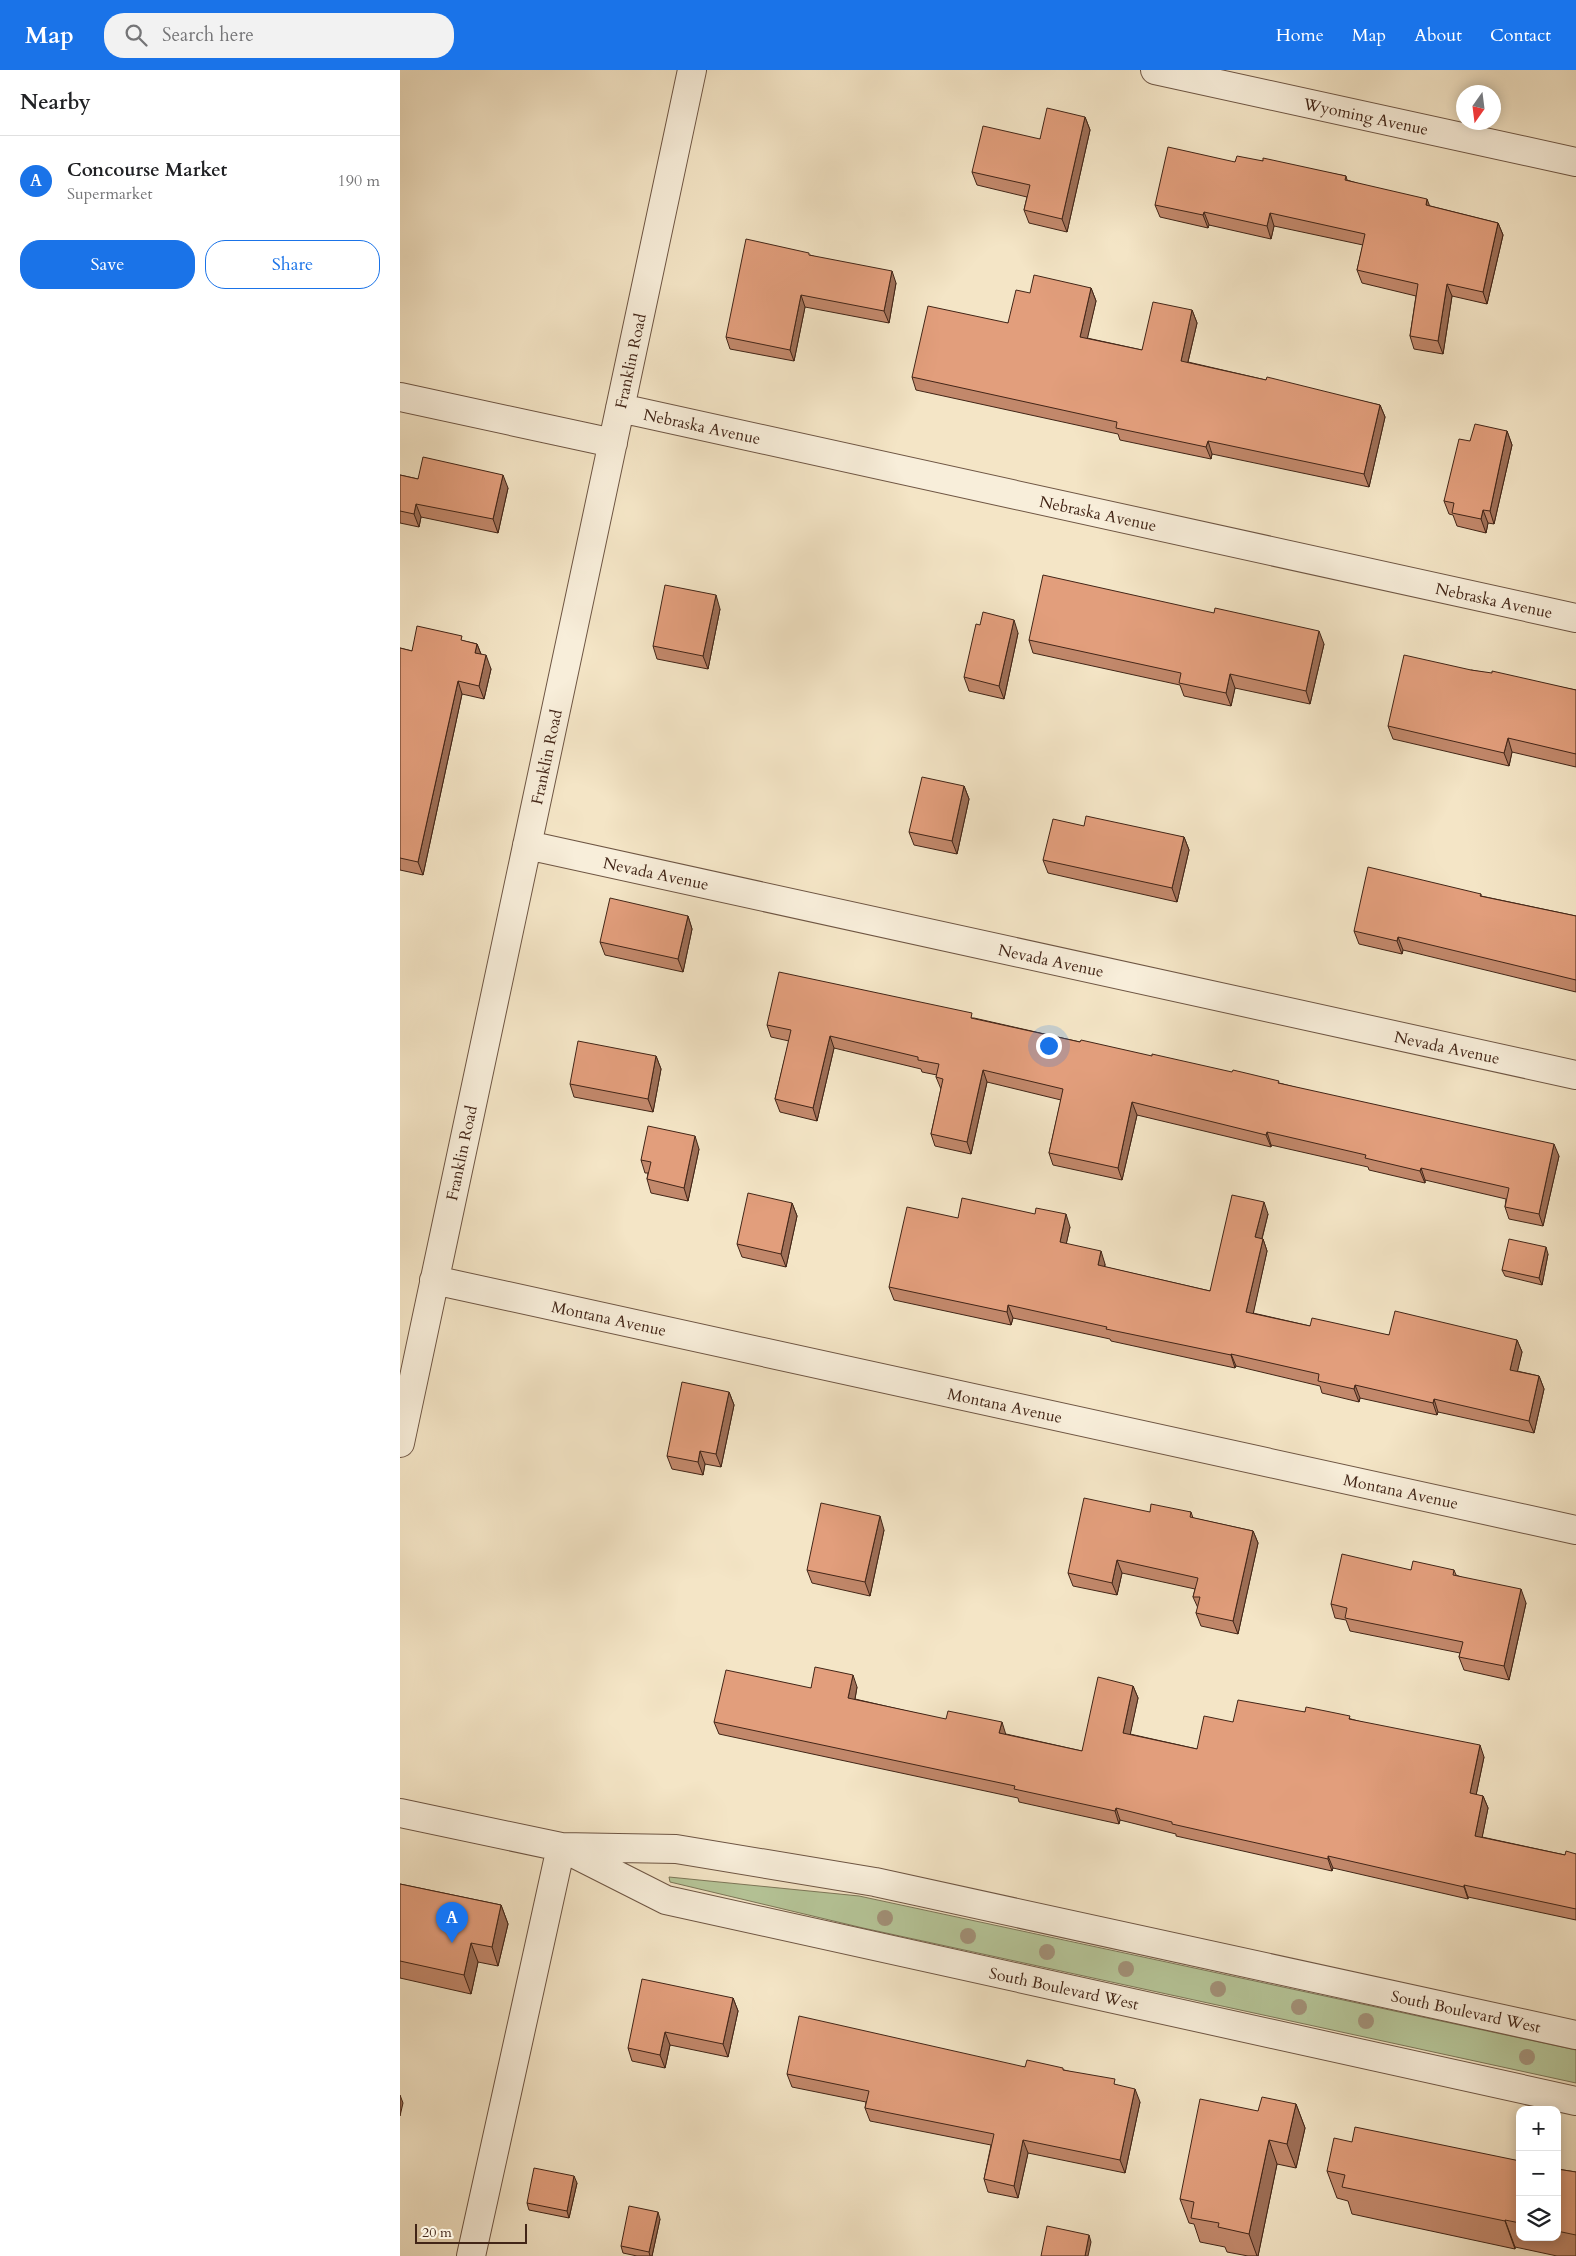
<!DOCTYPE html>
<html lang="en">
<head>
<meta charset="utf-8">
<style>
	:root { --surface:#fff; --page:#f2f2f2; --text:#202124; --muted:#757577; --line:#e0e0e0; --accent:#1a73e8 }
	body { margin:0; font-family:Cardo,serif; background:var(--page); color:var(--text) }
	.controls { position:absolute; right:15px; bottom:15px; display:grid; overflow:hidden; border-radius:10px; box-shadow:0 2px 12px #0003 }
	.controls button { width:45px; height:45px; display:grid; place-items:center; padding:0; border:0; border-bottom:1px solid var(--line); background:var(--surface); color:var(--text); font:25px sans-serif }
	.compass { position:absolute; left:1056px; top:15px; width:45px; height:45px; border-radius:50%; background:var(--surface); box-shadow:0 2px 12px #0003; rotate:194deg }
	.scale { position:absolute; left:15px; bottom:12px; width:112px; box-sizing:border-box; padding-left:5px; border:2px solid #422517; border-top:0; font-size:14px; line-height:18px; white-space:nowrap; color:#422517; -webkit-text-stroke:4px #f8eeda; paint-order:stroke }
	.you { position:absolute; left:648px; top:975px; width:18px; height:18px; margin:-12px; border:4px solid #fff; border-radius:50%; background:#1a73e8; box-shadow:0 0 0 8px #1a73e833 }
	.badge { display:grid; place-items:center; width:32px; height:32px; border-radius:50%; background:var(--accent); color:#fff; font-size:16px; font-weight:700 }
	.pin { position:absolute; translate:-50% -41px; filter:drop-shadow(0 1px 2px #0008) }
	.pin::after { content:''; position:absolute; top:26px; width:18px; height:15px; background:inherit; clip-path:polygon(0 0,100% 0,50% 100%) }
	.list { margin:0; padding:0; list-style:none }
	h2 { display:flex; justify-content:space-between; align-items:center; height:65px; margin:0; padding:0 20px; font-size:21px }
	h2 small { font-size:16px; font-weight:400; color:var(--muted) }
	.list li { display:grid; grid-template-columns:32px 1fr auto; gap:15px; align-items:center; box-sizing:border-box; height:90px; padding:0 20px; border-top:1px solid var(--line) }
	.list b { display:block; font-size:19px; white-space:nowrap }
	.list p { margin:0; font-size:16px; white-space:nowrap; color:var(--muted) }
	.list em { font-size:16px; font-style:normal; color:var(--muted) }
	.actions { display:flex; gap:10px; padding:15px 20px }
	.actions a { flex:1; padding:11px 0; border:1px solid var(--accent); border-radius:20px; text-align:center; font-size:18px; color:var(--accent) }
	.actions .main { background:var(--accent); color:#fff }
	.icon { flex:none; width:28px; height:28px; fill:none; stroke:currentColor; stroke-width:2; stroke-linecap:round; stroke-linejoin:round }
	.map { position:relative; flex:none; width:1176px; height:2186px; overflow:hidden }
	header { display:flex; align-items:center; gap:30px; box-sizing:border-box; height:70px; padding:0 25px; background:var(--accent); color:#fff }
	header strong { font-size:24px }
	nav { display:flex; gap:28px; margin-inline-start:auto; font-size:18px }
	.search { width:350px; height:45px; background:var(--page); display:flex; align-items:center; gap:12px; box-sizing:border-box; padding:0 18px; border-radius:20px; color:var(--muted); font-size:19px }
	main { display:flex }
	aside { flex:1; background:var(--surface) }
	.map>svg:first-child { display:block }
	.green { fill:#b6c699; stroke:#7c7658 }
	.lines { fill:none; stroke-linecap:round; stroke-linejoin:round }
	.minor-casing { stroke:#6e5543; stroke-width:30 }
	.minor { stroke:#f8eeda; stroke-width:28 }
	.tree { fill:#a29178 }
	.wall { fill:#c2886b; stroke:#422517 }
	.shaded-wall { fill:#9e6f57; stroke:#422517 }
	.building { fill:#e29e7c; stroke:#422517 }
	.labels { text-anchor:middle; stroke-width:4; stroke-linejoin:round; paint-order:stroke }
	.street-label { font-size:16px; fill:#422517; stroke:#f8eeda }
</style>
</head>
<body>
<header>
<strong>Map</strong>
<div class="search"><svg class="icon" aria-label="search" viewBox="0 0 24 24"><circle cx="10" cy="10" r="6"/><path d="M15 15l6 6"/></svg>Search here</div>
<nav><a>Home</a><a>Map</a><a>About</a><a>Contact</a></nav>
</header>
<main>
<aside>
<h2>Nearby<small></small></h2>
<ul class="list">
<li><span class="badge">A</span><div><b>Concourse Market</b><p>Supermarket</p></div><em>190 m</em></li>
</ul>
<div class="actions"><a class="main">Save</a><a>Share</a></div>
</aside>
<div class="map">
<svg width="1176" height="2186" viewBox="0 0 1176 2186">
	<rect width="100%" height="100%" fill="#f4e5c6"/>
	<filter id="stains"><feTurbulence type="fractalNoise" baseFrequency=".004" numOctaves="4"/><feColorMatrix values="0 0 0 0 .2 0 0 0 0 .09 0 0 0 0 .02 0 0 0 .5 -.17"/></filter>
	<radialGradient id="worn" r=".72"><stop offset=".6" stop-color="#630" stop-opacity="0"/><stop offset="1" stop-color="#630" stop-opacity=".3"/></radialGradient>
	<!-- green -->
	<path class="green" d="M269,1807L459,1826L1176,1980V2013L463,1858L270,1812Z"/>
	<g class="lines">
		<!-- minor casing -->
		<g class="minor-casing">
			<path id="minor" d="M755,0L1176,92
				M0,327L213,373
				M220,338L1176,548
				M127,775L1176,1005
				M34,1210L1176,1460
				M0,1373L292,0
				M0,1743L161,1777L276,1779L475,1812L1176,1965
				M167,1780L266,1830L1176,2031
				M71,2186L161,1777"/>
		</g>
		<!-- minor -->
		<use href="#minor" class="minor"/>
	</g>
	<!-- trees -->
	<g class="tree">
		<circle cx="485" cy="1848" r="8"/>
		<circle cx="568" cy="1866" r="8"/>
		<circle cx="647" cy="1882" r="8"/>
		<circle cx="726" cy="1899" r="8"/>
		<circle cx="818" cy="1919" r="8"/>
		<circle cx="899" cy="1937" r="8"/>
		<circle cx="966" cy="1951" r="8"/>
		<circle cx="1127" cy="1987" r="8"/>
	</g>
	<!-- wall -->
	<path class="wall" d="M685,47L690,60L667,162L629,153L624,140L627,127L577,115L572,102Z
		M863,91L946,106L947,110L1030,136L1098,153L1103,165L1087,234L1052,226L1043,284L1014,279L1010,266L1016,226L962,213L957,200L963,175L874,156L871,169L809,155L808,158L760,147L755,135L835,92Z
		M410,185L496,213L489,253L405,237L394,291L330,279L326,267Z
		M691,218L696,231L687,268L742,280L792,240L797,253L788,292L866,310L980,335L985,347L969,417L812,384L811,389L720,370L718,364L516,320L512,307L608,253L630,223Z
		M1107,361L1112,375L1094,454L1088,453L1086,463L1057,456L1053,445L1049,444L1044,431L1070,371Z
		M0,405L18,409L108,418L98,463L21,447L19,457L0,453Z
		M320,539L308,599L257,589L253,576Z
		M618,563L604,629L569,621L564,607Z
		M629,570L924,574L910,634L835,618L831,636L784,626L780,615L633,583Z
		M64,571L77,574L81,584L91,599L84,629L62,624L23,805L0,800V578L12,581Z
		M1071,600L1176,620V697L1112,682L1109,696L993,669L988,656Z
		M564,716L569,729L557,784L514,775L509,762Z
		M684,756L784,767L789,780L777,832L648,803L643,790Z
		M1081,824V826L1176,846V922L1003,880L1002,884L959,874L954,861Z
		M288,846L292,859L283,902L205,885L200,872Z
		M574,948L680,972L879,1013L1159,1086L1143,1156L1109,1149L1105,1137L1106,1129L1025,1110V1113L969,1100L968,1097L871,1075V1077L737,1045L722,1110L653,1095L649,1083L661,1030L587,1012L571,1084L535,1076L531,1064L541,1019L536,1007L537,1005L522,1002L521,999L434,978L417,1051L380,1042L375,1029L389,971L371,967L367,955Z
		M256,986L261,999L253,1042L174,1027L170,1014Z
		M299,1079L288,1131L251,1123L247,1109L248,1103H245L241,1090Z
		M392,1133L397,1146L386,1197L342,1187L337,1174Z
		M868,1144L862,1169H863L867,1181L853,1243L910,1256L989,1265L1117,1270L1122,1282L1117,1301L1139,1306L1144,1319L1134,1363L1038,1342L1037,1345L960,1328L959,1332L922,1323L920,1316L836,1296L835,1298L711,1271L710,1269L613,1248L611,1255L494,1230L489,1217L558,1148L670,1157L666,1174L705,1194V1197L810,1221Z
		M1148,1184L1142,1215L1105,1206L1102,1200Z
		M329,1322L334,1335L321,1397L305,1394L303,1405L272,1399L267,1386Z
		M750,1442H791L793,1448L853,1461L858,1473L838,1564L801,1556L796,1543L798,1538L793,1527L795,1519L722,1503L717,1525L673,1516L668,1503Z
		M484,1460L470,1526L412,1513L407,1500Z
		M1011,1500H1054L1056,1505L1126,1533L1109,1610L1064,1600L1059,1587L1060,1583L950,1561L946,1550L935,1548L931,1534Z
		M733,1616L738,1628L730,1664L797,1679L833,1652L905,1642L951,1649L1084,1687L1076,1725L1083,1726L1088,1738L1082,1767L1165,1785L1176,1784V1850L1068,1827V1829L933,1798L932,1801L776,1766V1764L720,1750L719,1754L619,1732L618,1728L319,1664L314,1652L411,1618L457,1617L455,1629L606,1664L682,1681Z
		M0,1814L101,1835L108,1854L98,1896L78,1892L71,1924L0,1908Z
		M333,1928L338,1941L328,1987L270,1975L265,1998L232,1991L228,1978Z
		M625,1997L664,2000L717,2015L740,2032L725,2103L628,2083L618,2128L588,2122L584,2109L591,2075L470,2051L465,2038L466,2032L392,2017L387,2004Z
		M896,2034L905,2058L896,2098L877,2094L858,2186H848L827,2182L825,2177L800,2172L794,2154L789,2153L780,2129L858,2041Z
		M952,2072L1120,2091V2167H1157V2099L1176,2102V2186H1157L1115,2177V2179L952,2144L948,2131L937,2128L927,2101Z
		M177,2113L169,2148L129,2140L127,2133Z
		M260,2149L252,2186H237L223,2183L221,2176Z"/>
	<!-- shaded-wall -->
	<path class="shaded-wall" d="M685,47L690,60L667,162L662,149Z
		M1027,129L1032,142L1026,135Z
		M804,142L809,155L808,158L803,145Z
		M870,143L874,156L871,169L867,156Z
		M1098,153L1103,165L1087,234L1083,222Z
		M492,201L496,213L489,253L484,241Z
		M1047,214L1052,226L1043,284L1038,271Z
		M691,218L696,231L685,279L680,267Z
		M401,225L405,237L394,291L390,280Z
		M792,240L797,253L785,304L781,291Z
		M980,335L985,347L969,417L964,404Z
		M1107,361L1112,375L1094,454L1090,441Z
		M808,371L812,384L811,389L806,377Z
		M103,405L108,418L98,463L93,449Z
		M16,434L21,447L19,457L14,444Z
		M1083,440L1088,453L1086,463L1081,449Z
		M316,525L320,539L308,599L303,586Z
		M614,550L618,563L604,629L599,616Z
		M919,561L924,574L910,634L906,621Z
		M77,574L82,587L75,583Z
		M86,585L91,599L84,629L79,616Z
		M830,604L835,618L831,636L826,623Z
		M58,611L62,624L23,805L18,792Z
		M1108,668L1112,682L1109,696L1104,683Z
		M564,716L569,729L557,784L552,771Z
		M784,767L789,780L777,832L772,818Z
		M288,846L292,859L283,902L278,889Z
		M998,867L1003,880L1002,884L997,871Z
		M430,966L434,978L417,1051L413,1038Z
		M256,986L261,999L253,1042L248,1029Z
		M583,1000L587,1012L571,1084L567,1072Z
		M732,1032L737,1045L722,1110L718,1098Z
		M867,1062L871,1075V1077L866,1065Z
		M295,1066L299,1079L288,1131L284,1118Z
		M1154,1074L1159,1086L1143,1156L1139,1144Z
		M1021,1098L1025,1110V1113L1020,1101Z
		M864,1132L868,1144L859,1180L855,1167Z
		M392,1133L397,1146L386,1197L381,1184Z
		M666,1144L670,1157L664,1184L660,1172Z
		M863,1169L867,1181L851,1254L846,1242Z
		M1146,1177L1148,1184L1142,1215L1139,1208Z
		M701,1181L705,1194L702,1208L698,1195Z
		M608,1235L613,1248L611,1255L607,1242Z
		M1117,1270L1122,1282L1115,1312L1110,1300Z
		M831,1284L836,1296L835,1298L831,1285Z
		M1139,1306L1144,1319L1134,1363L1129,1351Z
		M955,1315L960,1328L959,1332L954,1319Z
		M329,1322L334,1335L321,1397L316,1384Z
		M1034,1329L1038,1342L1037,1345L1033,1333Z
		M300,1381L305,1394L303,1405L298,1392Z
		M480,1446L484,1460L470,1526L465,1512Z
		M853,1461L858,1473L838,1564L833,1551Z
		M717,1490L722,1503L717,1525L712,1513Z
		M1121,1519L1126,1533L1109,1610L1104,1596Z
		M453,1605L457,1617L453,1640L448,1628Z
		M733,1616L738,1628L728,1675L723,1663Z
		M602,1652L606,1665L599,1663Z
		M1080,1675L1084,1687L1074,1735L1070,1723Z
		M1083,1726L1088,1738L1080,1778L1075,1766Z
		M716,1738L720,1750L719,1754L715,1741Z
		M928,1786L933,1798L932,1801L928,1789Z
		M1064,1815L1068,1827V1829L1064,1817Z
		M101,1835L108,1854L98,1896L92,1877Z
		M71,1873L78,1892L71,1924L64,1905Z
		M333,1928L338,1941L328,1987L323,1974Z
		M265,1962L270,1975L265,1998L260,1985Z
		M735,2019L740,2032L725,2103L720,2090Z
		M0,2025L3,2033L0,2046Z
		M896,2034L905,2058L896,2098L887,2074Z
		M623,2070L628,2083L618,2128L614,2116Z
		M869,2070L877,2094L858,2186H857L849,2164Z
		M174,2106L177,2113L169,2148L167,2141Z
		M258,2142L260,2149L252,2186H250L249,2182Z
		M1105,2150L1115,2177V2179L1105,2151Z
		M689,2165L691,2172L688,2186H685Z"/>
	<!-- building -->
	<path class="building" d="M647,38L685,47L662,149L624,140L630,115L572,102L583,56L640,69Z
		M768,77L835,92L837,86L863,91V88L946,106L945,110L1027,129L1026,135L1098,153L1083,222L1047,214L1038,271L1010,266L1018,214L957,200L965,164L870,143L867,156L804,142L803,145L755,135Z
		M346,169L409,183V185L492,201L484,241L401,225L390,280L326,267Z
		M634,205L691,218L680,267L742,280L753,232L792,240L781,291L866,310L867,307L980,335L964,404L808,371L806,377L716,358L717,352L512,307L528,236L608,253L616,220L630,223Z
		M1075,354L1107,361L1090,441L1083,440L1081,449L1052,443L1054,433L1044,431L1059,369L1070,371Z
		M23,387L103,405L93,449L16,434L14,444L0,441V405L18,409Z
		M643,505L814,543L815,538L919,561L906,621L830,604L826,623L779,613L781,603L629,570Z
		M265,515L316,525L303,586L253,576Z
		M583,542L614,550L599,616L564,607L576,554L580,555Z
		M17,556L62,566L61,570L77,574L75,583L86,585L79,616L58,611L18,792L0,788V578L12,581Z
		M1004,585L1071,600L1092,603V601L1176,620V684L1108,668L1104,683L988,656Z
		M522,707L564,716L552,771L509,762Z
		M686,746L784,767L772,818L643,790L653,749L684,756Z
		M968,797L1081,824L1080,826L1176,846V910L998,867L997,871L954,861Z
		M210,828L288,846L278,889L200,872Z
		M379,902L572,943L571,948L680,972L681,970L752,986V984L832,1002L833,1000L879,1011L878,1013L1154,1074L1139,1144L1105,1137L1109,1118L1021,1098L1020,1101L965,1088L966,1085L867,1062L866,1065L732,1032L718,1098L649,1083L663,1019L583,1000L567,1072L531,1064L543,1009L536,1007L539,994L518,990V987L430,966L413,1038L375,1029L391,960L367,955Z
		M178,971L256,986L248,1029L170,1014Z
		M248,1056L295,1066L284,1118L247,1109L251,1092L241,1090Z
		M348,1123L392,1133L381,1184L337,1174Z
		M832,1125L864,1132L855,1167L863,1169L846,1242L910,1256L912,1248L989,1265L995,1241L1117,1270L1110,1300L1139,1306L1129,1351L1034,1329L1033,1333L955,1315L954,1319L918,1311L919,1304L831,1284V1285L706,1259L707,1257L608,1235L607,1242L489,1217L507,1137L558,1148L562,1128L635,1144L636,1138L666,1144L660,1172L701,1181L698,1195L810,1221Z
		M1109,1169L1146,1177L1139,1208L1102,1200Z
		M282,1312L329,1322L316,1384L300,1381L298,1392L267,1386Z
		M684,1428L750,1442L751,1434L791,1442L790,1447L853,1461L833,1551L796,1543L800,1527H793L798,1508L717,1490L712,1513L668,1503Z
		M421,1433L480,1446L465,1512L407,1500Z
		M942,1484L1011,1500L1013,1491L1054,1500L1053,1505L1121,1519L1104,1596L1059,1587L1063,1572L945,1548L947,1538L931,1534Z
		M415,1597L453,1605L448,1628L546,1649L548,1641L602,1652L599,1663L682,1681L698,1607L733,1616L723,1663L797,1679L804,1646L833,1652L838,1630L905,1642L906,1637L950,1646L949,1649L1080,1675L1070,1723L1083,1726L1075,1766L1165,1785L1166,1781L1176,1784V1839L1064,1815V1817L928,1786V1789L772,1754V1752L716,1738L715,1741L614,1719L615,1716L314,1652L326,1600L411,1618Z
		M0,1814L101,1835L92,1877L71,1873L64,1905L0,1891Z
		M242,1909L333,1928L323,1974L265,1962L260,1985L228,1978Z
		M399,1946L625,1997L627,1990L663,1998V2000L715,2009L714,2014L735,2019L720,2090L623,2070L614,2116L584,2109L594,2064L465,2038L469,2021L387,2004Z
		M862,2027L896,2034L887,2074L869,2070L849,2164L818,2157L819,2153L791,2148L794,2132L780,2129L800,2029L858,2041Z
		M955,2057L1120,2091V2153L1105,2150V2151L942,2117L945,2105L927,2101L934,2068L952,2072Z
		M134,2098L174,2106L167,2141L127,2133Z
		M1157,2099L1176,2102V2165L1157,2161Z
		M229,2136L258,2142L249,2182L221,2176Z
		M647,2156L689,2165L685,2186H641Z"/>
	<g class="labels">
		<!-- street labels -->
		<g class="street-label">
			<text transform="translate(966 46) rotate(12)" y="6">Wyoming Avenue</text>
			<text transform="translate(230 291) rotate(-78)" y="6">Franklin Road</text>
			<text transform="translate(302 356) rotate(12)" y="6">Nebraska Avenue</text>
			<text transform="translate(698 443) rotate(12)" y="6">Nebraska Avenue</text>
			<text transform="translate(1094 530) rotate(12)" y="6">Nebraska Avenue</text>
			<text transform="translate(146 687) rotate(-78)" y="6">Franklin Road</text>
			<text transform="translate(256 803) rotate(12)" y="6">Nevada Avenue</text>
			<text transform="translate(651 890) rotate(12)" y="6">Nevada Avenue</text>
			<text transform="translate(1047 977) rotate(12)" y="6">Nevada Avenue</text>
			<text transform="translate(61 1083) rotate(-78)" y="6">Franklin Road</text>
			<text transform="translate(209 1248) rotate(12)" y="6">Montana Avenue</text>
			<text transform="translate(605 1335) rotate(12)" y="6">Montana Avenue</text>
			<text transform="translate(1001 1421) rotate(12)" y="6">Montana Avenue</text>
			<text transform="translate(664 1918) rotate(12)" y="6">South Boulevard West</text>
			<text transform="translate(1066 1941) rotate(12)" y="6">South Boulevard West</text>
		</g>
	</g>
	<rect width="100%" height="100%" filter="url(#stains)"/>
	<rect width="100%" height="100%" fill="url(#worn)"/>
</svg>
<div class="controls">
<button>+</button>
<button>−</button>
<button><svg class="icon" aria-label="layers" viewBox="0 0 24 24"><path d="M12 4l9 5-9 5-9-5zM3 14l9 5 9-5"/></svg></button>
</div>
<svg class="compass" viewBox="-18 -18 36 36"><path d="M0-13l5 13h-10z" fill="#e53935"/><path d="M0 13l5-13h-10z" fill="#757577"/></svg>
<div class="scale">20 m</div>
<div class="you"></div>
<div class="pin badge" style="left:52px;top:1873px">A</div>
</div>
</main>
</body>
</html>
